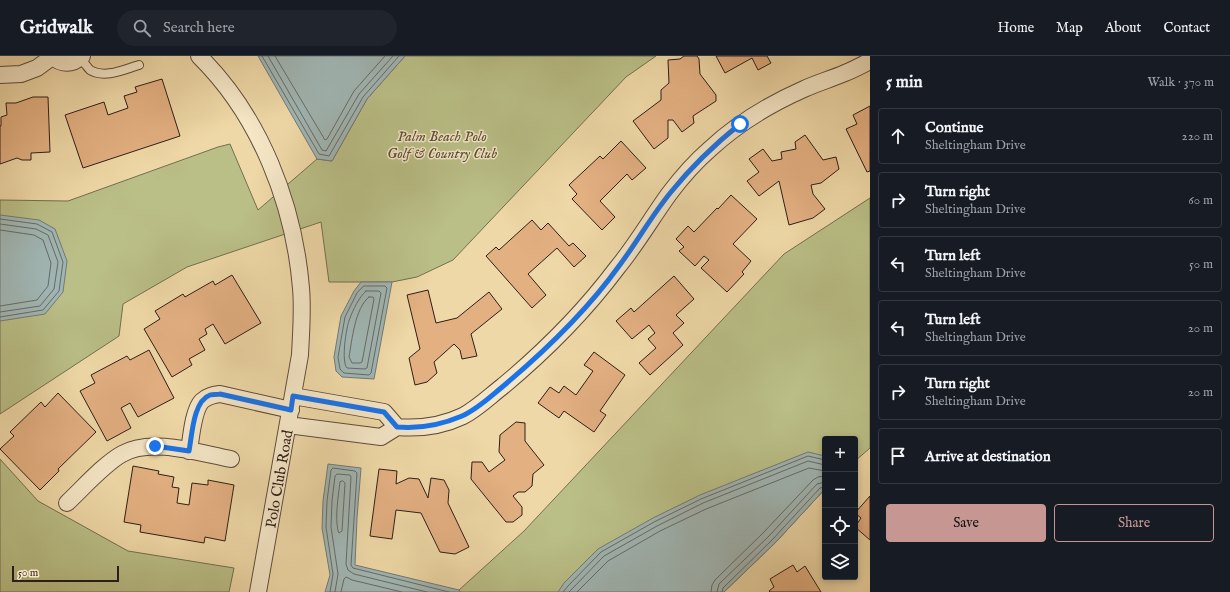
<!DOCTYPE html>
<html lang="en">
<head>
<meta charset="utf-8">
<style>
	:root { --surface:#171b24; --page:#20242c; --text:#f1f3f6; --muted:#9ea1a6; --line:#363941; --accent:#c59692 }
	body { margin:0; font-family:"IM FELL English",serif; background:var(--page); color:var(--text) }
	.controls { position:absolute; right:12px; bottom:12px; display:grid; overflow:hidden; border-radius:4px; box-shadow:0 2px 6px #0003 }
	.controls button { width:36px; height:36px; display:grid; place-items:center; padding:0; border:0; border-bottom:1px solid var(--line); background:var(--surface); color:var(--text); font:20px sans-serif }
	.scale { position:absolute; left:12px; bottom:10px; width:107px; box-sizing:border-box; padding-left:4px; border:2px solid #2e1e18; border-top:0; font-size:11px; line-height:14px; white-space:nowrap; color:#2e1e18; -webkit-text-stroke:3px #f5e6c6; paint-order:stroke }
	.stop { position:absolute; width:12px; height:12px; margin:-9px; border:3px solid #1a73e8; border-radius:50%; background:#fff }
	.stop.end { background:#1a73e8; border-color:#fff; box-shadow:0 1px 4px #0008 }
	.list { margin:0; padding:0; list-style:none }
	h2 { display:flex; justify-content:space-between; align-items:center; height:52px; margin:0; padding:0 16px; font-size:17px }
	h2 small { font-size:13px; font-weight:400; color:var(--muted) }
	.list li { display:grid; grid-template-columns:26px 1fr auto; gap:12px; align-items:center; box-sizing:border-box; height:56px; margin:0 8px 8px; padding:0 8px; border:1px solid var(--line); border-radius:4px }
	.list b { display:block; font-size:15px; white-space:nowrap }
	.list p { margin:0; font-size:13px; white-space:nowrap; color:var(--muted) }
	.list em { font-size:13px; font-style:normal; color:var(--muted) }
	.actions { display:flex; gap:8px; padding:12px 16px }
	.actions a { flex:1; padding:9px 0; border:1px solid var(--accent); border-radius:4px; text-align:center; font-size:14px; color:var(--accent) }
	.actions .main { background:var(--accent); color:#111 }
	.icon { flex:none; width:22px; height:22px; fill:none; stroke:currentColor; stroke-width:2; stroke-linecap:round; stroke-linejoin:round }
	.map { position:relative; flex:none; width:870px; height:536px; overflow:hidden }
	header { display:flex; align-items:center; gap:24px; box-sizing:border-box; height:56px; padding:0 20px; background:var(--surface); border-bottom:1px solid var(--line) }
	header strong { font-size:19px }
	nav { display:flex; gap:22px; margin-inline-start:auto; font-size:14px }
	.search { width:280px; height:36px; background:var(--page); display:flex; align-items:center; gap:10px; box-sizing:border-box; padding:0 14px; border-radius:22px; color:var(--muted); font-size:15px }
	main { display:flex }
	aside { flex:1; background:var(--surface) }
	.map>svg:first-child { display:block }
	.green { fill:#babf87; stroke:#746e50 }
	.water { fill:#a0b6b4; stroke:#727976 }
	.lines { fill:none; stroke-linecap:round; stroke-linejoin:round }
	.shore { stroke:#676a66; stroke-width:1 }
	.building { fill:#e3b082; stroke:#2e1e18 }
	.lane-casing { stroke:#5e4c3c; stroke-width:10 }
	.street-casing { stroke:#5e4c3c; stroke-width:18 }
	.lane { stroke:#f5e6c6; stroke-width:8 }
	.street { stroke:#f5e6c6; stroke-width:16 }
	.route { stroke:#1a73e8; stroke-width:5 }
	.labels { text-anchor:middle; stroke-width:3; stroke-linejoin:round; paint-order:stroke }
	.park-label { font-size:15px; font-style:italic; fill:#584e39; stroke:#f5e6c6 }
	.street-label { font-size:15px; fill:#2e1e18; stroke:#f5e6c6 }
</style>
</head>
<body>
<header>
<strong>Gridwalk</strong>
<div class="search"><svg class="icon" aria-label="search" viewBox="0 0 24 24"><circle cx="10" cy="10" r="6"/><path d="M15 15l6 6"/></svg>Search here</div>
<nav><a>Home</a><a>Map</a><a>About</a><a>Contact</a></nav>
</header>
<main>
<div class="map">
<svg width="870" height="536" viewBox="0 0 870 536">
	<rect width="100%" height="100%" fill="#efd8a7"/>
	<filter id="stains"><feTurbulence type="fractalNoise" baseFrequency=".005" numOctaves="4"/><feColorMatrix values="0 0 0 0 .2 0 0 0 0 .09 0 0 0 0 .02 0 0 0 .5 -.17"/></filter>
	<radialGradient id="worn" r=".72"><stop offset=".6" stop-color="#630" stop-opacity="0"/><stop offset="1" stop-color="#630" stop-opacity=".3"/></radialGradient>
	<!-- green -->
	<path class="green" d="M405,0H656L626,21L453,204L417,221L392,226H329L321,166L187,211L123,248L119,280L0,358V144L68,145L218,91L230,88L258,154L317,103L332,105L367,43Z
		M870,142V392L855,405V383H825V433L775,487L724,536H460L459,534L524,475L784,198Z
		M0,403L38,445L128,495L234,512L229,536H0Z"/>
	<!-- water -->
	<path class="water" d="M258,0H405L367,43L332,105L317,103Z
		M0,159L39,164L55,173L67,205L63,236L45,258L0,265Z
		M361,226H392L374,323L342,321L336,315L334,301L341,260L354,235Z
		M808,396L825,400V433L775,487L724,536H558L564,527L598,493L653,462L700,439Z
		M328,408L361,412L357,462L355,509L459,534L460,536H325L330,519L322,472L323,445Z"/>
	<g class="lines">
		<!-- shore -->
		<path class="shore" d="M262,0L319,98L329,100L363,41L399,0
			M268,0L322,94L326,95L359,38L393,0
			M275,0L325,84L327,83L354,35L385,0
			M0,163L37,168L52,176L63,206L59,235L43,254L0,261
			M0,168L36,173L48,179L58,206L54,233L40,250L0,256
			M0,174L34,179L43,184L51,207L48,230L37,244L0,250
			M364,230H385L387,232L371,317L369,319L344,317L340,313L338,301L345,261L357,237Z
			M366,235H379L381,237L367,312L365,313L347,312C341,306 346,271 350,262C353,254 359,241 366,235Z
			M369,241H373L374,243L362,306L360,307H352L349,301C352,284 355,252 369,241Z
			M343,425L345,427L342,475L339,477L338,475C335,460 338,442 340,426Z
			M330,536L333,518L326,471L327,445L331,414L333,412L355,415L357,417L351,509L353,512L449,536
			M335,536L338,518L331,471L332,445L335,420L337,418L350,419L351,421L346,508L348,514L354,518L427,536
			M341,536L344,523L346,521L352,524L402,536
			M563,536L568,530L601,496L654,466L701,443L808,400L825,404
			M569,536L604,500L657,470L703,447L808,405L825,409
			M577,536L608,505L660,475L706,453L809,412L825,415
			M711,536L712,529L715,524L764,476L813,424L818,421L825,420
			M717,536L719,528L769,480L817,428L825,426
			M722,536L723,532L772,484L820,432L825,431"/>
	</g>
	<!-- building -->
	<path class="building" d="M684,0H697L699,3L700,18L716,39V45L693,60L694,67L682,76L673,64H668V82L654,93L633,65L661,44V34L669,27L668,4L680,3Z
		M716,0H767L771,7L758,14L752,2L725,17Z
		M162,23L180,80L83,112L65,59L104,46L108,59L128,52L124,40L137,36L135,31Z
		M33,41H48L50,96L31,97V104H22L17,102L0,108V70H1V61L7,59L6,47H16Z
		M870,50V115L867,116L846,73L857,68L853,59Z
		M805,79L823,104L836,101L839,113L821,127L811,129L813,138L825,153L813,162L789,169L779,125L759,140L747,125L759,116L749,103L763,93L772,105L782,103L781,96L796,93L795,86Z
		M621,85L646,112L632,124L627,118L600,145L615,161L602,174L572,143L577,138L569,129L600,100L603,103Z
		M731,139L757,163L733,188L751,205L742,216L744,218L727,236L701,212L709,204L704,200L695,210L679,195L684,191L676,183L688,170L694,176L717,152L718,153Z
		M532,164L541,174L548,167L569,190L573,187L586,200L574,211L557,192L528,218L546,239L532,252L486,200L496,191L499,194Z
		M232,219L261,267L225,288L213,268L205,273L207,278L199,283L205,294L189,303L192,309L172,321L144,273L160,263L155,255L183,238L185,241L213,225L215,229Z
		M674,220L694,243L676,259L684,267L673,277L683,289L650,319L639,307L656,292L648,283L655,277L649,269L632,283L616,265L631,252L634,256Z
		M428,234L436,267L457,262L489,236L502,253L471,278L477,300L462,303L460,294L454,288L434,306L437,317L427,326L415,329L409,302L420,293L407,239Z
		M149,294L174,342L138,361L130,347L121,352L131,372L107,385L80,335L95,327L91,319L127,300L130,304Z
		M594,296L625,319L600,355L606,359L594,376L564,355L559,362L538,347L550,331L559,337L564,330L576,339L593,315L584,309Z
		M58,337L96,376L58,413L59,415L40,434L0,393L14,380L10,376L41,346L45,351Z
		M516,366L525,367V385L544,409L533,418L532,430L525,436H518L513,440L522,451V459L513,466H506L471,423L472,406H482L489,416L505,404L499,396L500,379Z
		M133,410L159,415L158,418L174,421L172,431L179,432L177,447L189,449L192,427L208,429V424L234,429L225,485L205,481L204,487L140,476L141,469L124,466Z
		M379,413L397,415L396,428L409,422L419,423L428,442L431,422L444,424L449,434L448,447L469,491L455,498L440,496L421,457L396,454L392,483L370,480Z
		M870,440V484L855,471L861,462L855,457Z
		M793,509L797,516L805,510L821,536H770L769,535L774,531L770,523Z"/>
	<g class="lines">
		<!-- lane casing -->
		<g class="lane-casing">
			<path id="lane" d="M81,1C83,5 87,11 90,14C105,23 125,13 139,9"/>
		</g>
		<!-- street casing -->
		<g class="street-casing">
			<path id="street" d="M52,0C61,9 72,9 82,0
				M199,0C260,60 294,148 301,232C303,255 301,277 300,299L258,536
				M0,19L21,18L37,12L52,1
				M288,369L381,381L397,371L384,356L293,340
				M397,371C420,373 442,370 463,360C478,352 490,340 503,330C545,295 584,256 617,212C636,189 651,163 669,138C681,122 695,106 710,93C738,67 770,48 804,33C817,27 831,23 845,17C853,14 862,9 870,5
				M189,395C191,383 193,354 202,345C207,340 213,339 220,338L291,354
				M67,447C82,433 104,408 122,398C151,381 199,397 231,403"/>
		</g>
		<!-- lane -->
		<use href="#lane" class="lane"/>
		<!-- street -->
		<use href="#street" class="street"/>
	</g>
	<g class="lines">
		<!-- route -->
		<path class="route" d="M155,390L189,395C192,380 193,345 210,339C213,338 217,339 220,338L291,354L293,340L384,356L397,371C420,373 441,369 462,360C476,354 489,342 501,332C544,296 586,256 619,210C637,186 652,159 671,136C692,110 714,89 740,68"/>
	</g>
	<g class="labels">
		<!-- park labels -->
		<g class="park-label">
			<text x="442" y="85">Palm Beach Polo<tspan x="442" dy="17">Golf &amp; Country Club</tspan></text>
		</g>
		<!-- street labels -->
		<g class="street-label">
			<text transform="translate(279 423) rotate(-80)" y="5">Polo Club Road</text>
		</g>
	</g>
	<rect width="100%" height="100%" filter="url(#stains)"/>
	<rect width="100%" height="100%" fill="url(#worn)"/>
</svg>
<div class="controls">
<button>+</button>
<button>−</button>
<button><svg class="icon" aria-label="locate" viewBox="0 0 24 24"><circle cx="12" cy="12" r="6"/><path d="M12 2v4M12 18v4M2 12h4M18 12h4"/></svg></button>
<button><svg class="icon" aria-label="layers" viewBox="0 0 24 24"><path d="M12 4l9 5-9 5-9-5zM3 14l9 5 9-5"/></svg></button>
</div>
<div class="scale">50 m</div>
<div class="stop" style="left:740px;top:68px"></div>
<div class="stop end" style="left:155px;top:390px"></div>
</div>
<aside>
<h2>5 min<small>Walk · 370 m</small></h2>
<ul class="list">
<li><svg class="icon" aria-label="ahead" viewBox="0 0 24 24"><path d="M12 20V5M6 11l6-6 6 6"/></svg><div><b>Continue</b><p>Sheltingham Drive</p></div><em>220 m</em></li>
<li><svg class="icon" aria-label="right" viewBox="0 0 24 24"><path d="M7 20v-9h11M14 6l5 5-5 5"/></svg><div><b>Turn right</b><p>Sheltingham Drive</p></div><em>60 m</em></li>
<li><svg class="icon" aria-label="left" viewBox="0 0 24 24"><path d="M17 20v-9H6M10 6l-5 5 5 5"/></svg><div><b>Turn left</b><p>Sheltingham Drive</p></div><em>50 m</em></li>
<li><svg class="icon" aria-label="left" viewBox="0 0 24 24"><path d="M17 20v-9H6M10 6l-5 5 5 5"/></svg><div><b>Turn left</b><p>Sheltingham Drive</p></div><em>20 m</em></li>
<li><svg class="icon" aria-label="right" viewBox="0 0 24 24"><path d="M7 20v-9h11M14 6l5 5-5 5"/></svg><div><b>Turn right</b><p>Sheltingham Drive</p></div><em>20 m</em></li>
<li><svg class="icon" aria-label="arrive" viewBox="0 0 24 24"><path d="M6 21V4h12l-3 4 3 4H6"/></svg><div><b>Arrive at destination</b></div></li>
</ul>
<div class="actions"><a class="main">Save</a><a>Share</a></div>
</aside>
</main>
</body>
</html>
